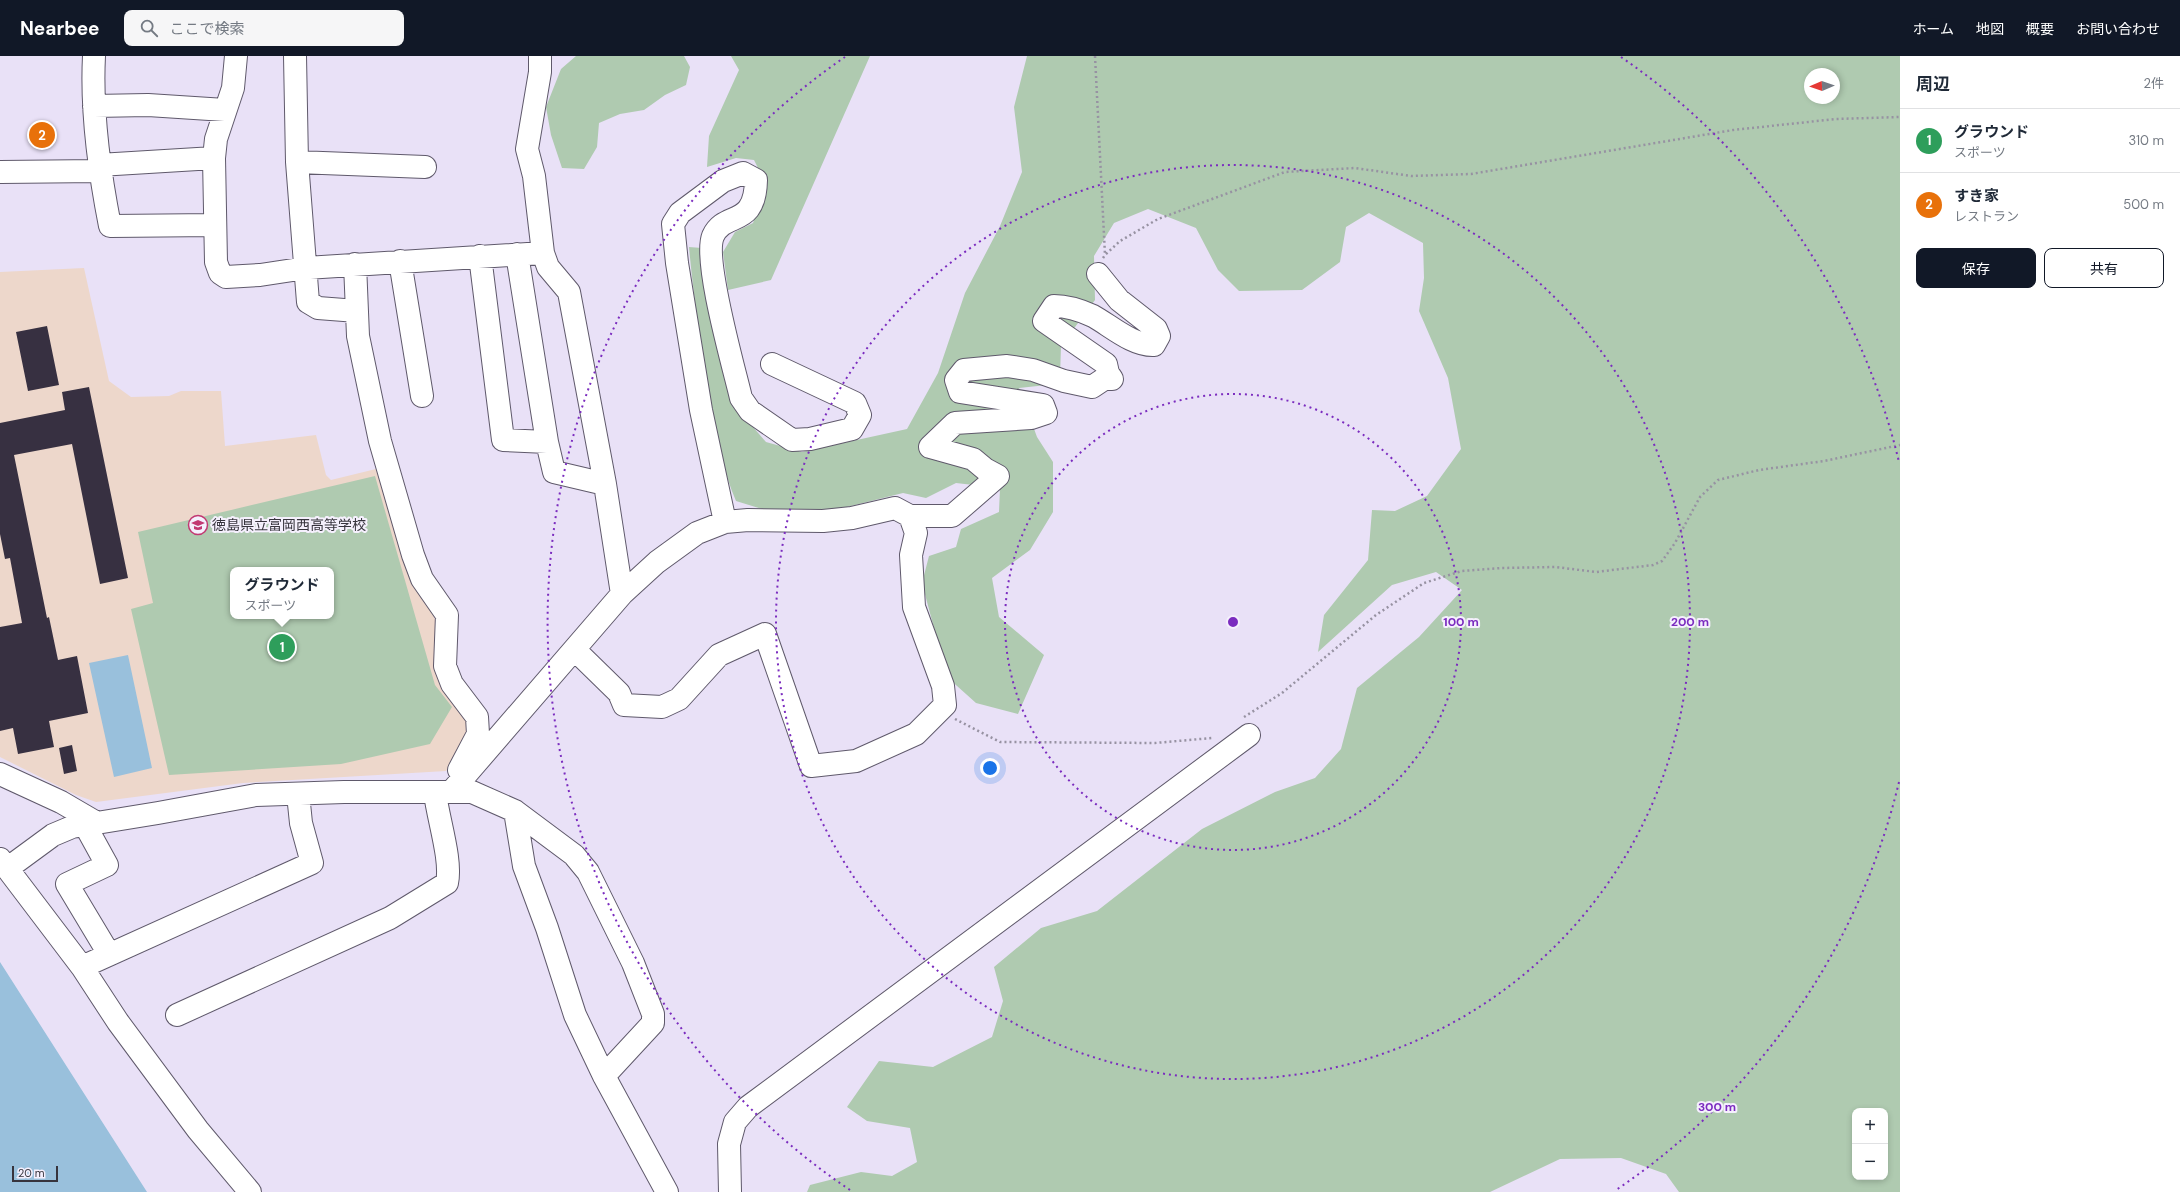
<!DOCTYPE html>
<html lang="ja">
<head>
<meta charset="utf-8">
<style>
	:root { --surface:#fff; --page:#f6f6f7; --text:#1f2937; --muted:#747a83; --line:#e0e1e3; --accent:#111827 }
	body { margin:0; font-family:"DM Sans","Noto Sans JP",sans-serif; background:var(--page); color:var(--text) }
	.controls { position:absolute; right:12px; bottom:12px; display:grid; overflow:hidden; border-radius:8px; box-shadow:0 2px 6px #0003 }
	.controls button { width:36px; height:36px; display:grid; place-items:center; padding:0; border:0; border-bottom:1px solid var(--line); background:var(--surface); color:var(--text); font:20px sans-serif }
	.compass { position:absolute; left:1804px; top:12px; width:36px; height:36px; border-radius:50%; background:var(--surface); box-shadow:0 2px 6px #0003; rotate:268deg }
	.scale { position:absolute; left:12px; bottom:10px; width:46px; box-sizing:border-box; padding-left:4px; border:2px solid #37343d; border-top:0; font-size:11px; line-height:14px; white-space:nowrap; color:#37343d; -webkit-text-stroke:3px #f5f0fd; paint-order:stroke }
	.you { position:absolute; left:990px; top:712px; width:14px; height:14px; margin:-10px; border:3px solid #fff; border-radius:50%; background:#1a73e8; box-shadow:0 0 0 6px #1a73e833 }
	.badge { display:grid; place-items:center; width:26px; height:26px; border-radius:50%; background:var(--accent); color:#fff; font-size:13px; font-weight:700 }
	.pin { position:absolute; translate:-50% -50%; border:2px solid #fff; box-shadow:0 1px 4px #0006 }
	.popup { position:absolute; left:230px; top:511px; width:104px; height:52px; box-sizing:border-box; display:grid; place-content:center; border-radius:8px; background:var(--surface); filter:drop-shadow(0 1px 3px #0005); font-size:13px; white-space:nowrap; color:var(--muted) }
	.popup b { font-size:15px; color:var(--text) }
	.popup::after { content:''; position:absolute; left:50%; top:100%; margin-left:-8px; border:8px solid transparent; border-top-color:var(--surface) }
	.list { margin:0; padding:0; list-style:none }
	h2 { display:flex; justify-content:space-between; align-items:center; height:52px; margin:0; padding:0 16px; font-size:17px }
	h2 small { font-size:13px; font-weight:400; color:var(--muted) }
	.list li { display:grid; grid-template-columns:26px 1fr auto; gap:12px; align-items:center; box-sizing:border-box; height:64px; padding:0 16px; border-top:1px solid var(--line) }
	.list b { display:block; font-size:15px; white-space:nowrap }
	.list p { margin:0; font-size:13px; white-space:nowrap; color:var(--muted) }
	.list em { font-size:13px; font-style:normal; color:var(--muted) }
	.actions { display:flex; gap:8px; padding:12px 16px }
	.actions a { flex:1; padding:9px 0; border:1px solid var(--accent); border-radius:8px; text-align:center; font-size:14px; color:var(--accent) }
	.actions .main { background:var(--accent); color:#fff }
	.icon { flex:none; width:22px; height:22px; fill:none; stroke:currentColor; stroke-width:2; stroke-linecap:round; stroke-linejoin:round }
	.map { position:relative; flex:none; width:1900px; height:1136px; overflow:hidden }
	header { display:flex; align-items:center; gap:24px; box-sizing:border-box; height:56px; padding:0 20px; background:var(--accent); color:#fff }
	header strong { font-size:19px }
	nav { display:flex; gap:22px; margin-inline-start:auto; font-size:14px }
	.search { width:280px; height:36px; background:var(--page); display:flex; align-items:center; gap:10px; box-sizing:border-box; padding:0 14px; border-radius:8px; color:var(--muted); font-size:15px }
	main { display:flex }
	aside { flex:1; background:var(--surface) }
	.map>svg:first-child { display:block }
	.education { fill:#edd7cb; fill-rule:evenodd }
	.green { fill:#afcab0; fill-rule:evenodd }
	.water { fill:#99c0dc }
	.building { fill:#373041 }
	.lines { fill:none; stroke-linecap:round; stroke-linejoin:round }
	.minor-casing { stroke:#5f596b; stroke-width:24 }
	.path { stroke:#9792a2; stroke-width:2.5; stroke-dasharray:2 3; stroke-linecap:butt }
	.minor { stroke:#fff; stroke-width:22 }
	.ring { fill:none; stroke:#7b2cbf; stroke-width:2; stroke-dasharray:2 4 }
	.labels { text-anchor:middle; stroke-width:4; stroke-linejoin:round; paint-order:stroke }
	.poi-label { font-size:14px; fill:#37343d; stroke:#f5f0fd; text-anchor:start }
	.centre { fill:#7b2cbf; stroke:#f5f0fd; stroke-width:2 }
	.ring-label { font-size:12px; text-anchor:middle; font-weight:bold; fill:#7b2cbf; stroke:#f5f0fd; stroke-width:4; stroke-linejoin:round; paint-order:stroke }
</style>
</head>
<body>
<header>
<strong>Nearbee</strong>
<div class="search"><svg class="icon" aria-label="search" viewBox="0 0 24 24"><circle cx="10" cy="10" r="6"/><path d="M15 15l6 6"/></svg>ここで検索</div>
<nav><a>ホーム</a><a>地図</a><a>概要</a><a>お問い合わせ</a></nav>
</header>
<main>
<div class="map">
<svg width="1900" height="1136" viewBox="0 0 1900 1136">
	<rect width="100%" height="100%" fill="#e9e1f7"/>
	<!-- education -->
	<path class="education" d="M84,212L109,325L131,341L169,340L181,335H221L225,390L316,379L326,419L331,424L380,412L411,526L433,556L440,583L465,650L471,677L446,715L243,727L96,746L76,739L0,701V216ZM233,514H331V560H233Z"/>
	<!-- green -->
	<path class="green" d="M576,0H684L690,11L686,29L665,39L644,54L620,58L599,67L597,91L584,113L562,112L551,79L546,51L561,13Z
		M731,0H870L771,224L728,234L723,196L735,176L753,167L766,128L754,104L736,102L707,111L709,80L739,14Z
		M1027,0H1900V1136H1679L1666,1118L1621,1102L1560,1103L1490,1136H807L810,1129L861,1116L892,1120L917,1106L910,1072L867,1065L847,1051L879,1005L933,1011L992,981L1003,945L994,911L1041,872L1097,855L1202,773L1275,736L1315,722L1341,693L1357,632L1419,581L1462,534L1436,516L1392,529L1318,596L1324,559L1368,504L1372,454L1395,455L1427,440L1461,393L1448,322L1419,255L1424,222L1423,187L1369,157L1346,171L1340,206L1302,234L1239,235L1218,214L1196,172L1148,153L1114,167L1094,200L1095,244L1061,290L1060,321L1047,329L1019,332L1037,381L1053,406V456L1030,494L992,522L999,561L1044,599L1018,658L976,647L947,621L922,527L929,500L956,491L961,473L999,456L1000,432L956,427L926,442L903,437L839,453H762L736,445C723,415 719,387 712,354C702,300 694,246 689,191L702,192L740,356L766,386L802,396L907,373L938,317L965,237L1000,170L1022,116L1014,51ZM1810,18H1834V42H1810ZM1855,1055H1885V1121H1855Z
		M375,420L435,629L452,651L430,688L341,708L169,719L131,553L153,547L138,476ZM233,514H331V560H233Z"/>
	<!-- water -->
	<path class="water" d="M128,599L152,712L114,721L89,607Z
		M0,906L147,1136H0Z"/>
	<!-- building -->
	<path class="building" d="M47,270L59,329L28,335L16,276Z
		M89,331L128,522L100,528L72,388L14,399L47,562L49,561L58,604L77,600L88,657L49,665L54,691L18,698L13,672L0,675V571L22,567L10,502L5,503L0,478V367L65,354L62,336Z
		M72,689L77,715L64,718L59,692Z"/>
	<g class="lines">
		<!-- minor casing -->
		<g class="minor-casing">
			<path id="minor" d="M94,0C91,57 99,114 110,170L215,169
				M236,0L233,32L216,83L214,102L216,206L220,217L226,221L260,219L306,212L543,197
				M295,0L297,106L308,246L318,252L357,255
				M540,0V16L527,93L534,120L543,197L548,211L569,236L605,428L622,538
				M94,50L148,49L225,54
				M297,106L425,111
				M99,109L214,102
				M0,116L99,115
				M517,198L547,386L554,416L605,428
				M480,200L503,384L547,386
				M400,205L422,340
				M355,208L358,280L380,385L413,499L422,523L447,559L445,610L452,628L477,661L478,678L459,714
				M725,466L701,354L677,207L673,168L680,157L723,125L743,117L756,124C755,173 725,154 713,180C703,204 734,312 741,342L750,355L792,384L810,383L852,373L860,359L855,347L772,308
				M575,594L619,637L624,649L662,651L679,643L719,599L765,578L811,710L856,705L916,678L945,649L943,630L914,551L911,499L916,477L910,460
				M0,718L61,746L97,767
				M451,736L622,538L657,506L697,477L725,466L748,464L823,465L852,462L895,452L910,460H952L998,420L985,413L973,403L930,391L955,367L1031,362L1046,357L1043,349L960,336L956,324L964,314L1007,310L1033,314L1064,325L1092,331L1104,323H1112L1108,317L1106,308L1044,265L1054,250C1068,250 1080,254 1093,260C1111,270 1133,290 1154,289L1159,280L1156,273L1119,244L1098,218
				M515,755L524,810L547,872L575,959L604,1020L667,1136
				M85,769L107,809L67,828L109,898
				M0,803L82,911L118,966L198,1074L250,1136
				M8,812L53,779L72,771L158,757L256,739L344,736H472L515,755L574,799L588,816L633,907L653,958V967L604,1020
				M82,911L312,807L301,767L298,738
				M177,959L390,862L447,827C452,804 438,763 435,737
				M730,1136L729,1088L735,1066L748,1051L1249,679"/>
		</g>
		<!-- path -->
		<path class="path" d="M1095,0L1105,199
			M1103,202L1105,199L1120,185L1158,163L1285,116L1355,112L1411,120L1471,118L1733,74L1836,63L1900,61
			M1244,661L1282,637L1376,559L1424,527L1462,515L1501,512L1556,511L1596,516L1653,509L1662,505L1675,487L1700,441L1718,424L1759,414L1824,405L1900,389
			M955,663L1000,686L1155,687L1212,682"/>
		<!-- minor -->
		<use href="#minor" class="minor"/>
	</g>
	<!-- distance rings -->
	<g class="ring">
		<circle cx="1233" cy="566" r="228"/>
		<circle cx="1233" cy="566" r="457"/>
		<path d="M1899 726A685 685 0 0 1 1616 1134M850 1134A685 685 0 0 1 845 1M1621 1A685 685 0 0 1 1899 406"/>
	</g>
	<!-- icons -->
	<defs>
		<g id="school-ring" transform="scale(1)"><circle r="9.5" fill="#f5f0fd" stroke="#c23872" stroke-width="1.5"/><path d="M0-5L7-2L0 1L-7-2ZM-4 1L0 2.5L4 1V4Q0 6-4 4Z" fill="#c23872"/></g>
	</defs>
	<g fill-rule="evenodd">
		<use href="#school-ring" x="198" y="469"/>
	</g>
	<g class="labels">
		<!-- poi labels -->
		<g class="poi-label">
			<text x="212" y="474">徳島県立富岡西高等学校</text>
		</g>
	</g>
	<circle cx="1233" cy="566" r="6" class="centre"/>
	<g class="ring-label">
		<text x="1461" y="570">100 m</text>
		<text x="1690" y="570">200 m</text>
		<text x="1717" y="1055">300 m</text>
	</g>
</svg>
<div class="controls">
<button>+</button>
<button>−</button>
</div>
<svg class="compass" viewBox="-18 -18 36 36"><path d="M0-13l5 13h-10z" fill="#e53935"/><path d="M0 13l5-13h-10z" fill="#747a83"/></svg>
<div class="scale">20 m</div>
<div class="you"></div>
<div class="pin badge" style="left:282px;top:591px;background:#2e9e5b">1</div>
<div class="popup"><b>グラウンド</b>スポーツ</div>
<div class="pin badge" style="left:42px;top:79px;background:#e8710a">2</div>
</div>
<aside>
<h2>周辺<small>2件</small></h2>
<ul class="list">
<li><span class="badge" style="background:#2e9e5b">1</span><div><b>グラウンド</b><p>スポーツ</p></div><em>310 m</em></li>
<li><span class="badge" style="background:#e8710a">2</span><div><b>すき家</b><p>レストラン</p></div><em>500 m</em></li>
</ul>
<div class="actions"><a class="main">保存</a><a>共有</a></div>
</aside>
</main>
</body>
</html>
